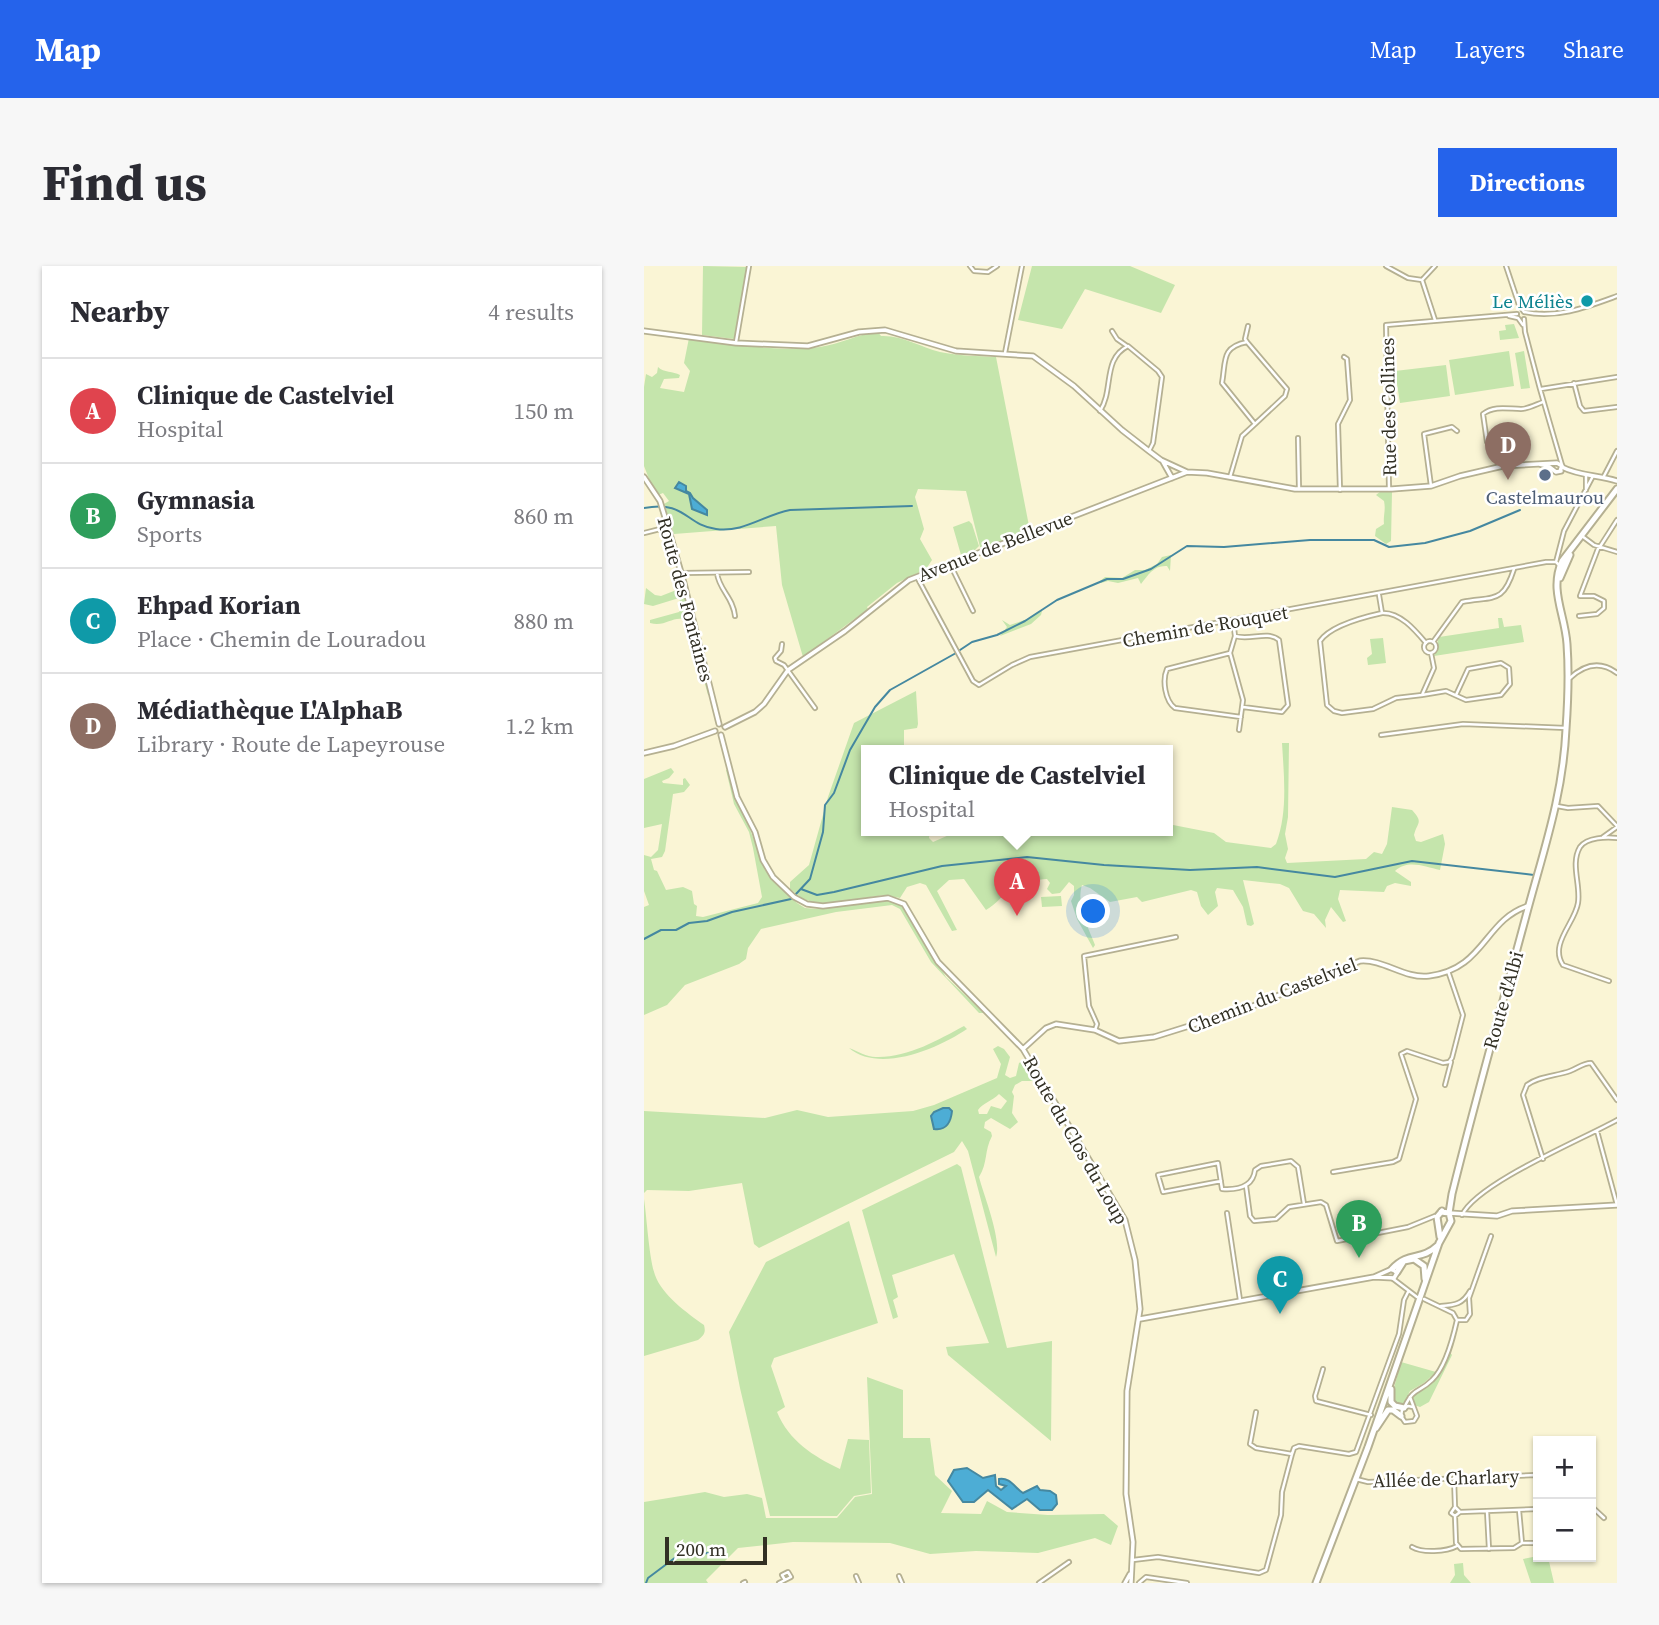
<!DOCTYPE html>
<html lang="en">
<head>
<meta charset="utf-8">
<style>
	:root { --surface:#fff; --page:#f7f7f7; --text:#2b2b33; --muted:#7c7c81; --line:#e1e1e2; --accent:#2563eb }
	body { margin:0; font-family:"Source Serif 4",serif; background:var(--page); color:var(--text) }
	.controls { position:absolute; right:21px; bottom:21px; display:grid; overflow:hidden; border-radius:0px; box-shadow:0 2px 5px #0004 }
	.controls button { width:63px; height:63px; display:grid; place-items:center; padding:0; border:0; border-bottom:2px solid var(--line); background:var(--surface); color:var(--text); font:35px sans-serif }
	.scale { position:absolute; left:21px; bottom:18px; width:102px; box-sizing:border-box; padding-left:7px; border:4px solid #323024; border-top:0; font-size:19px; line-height:24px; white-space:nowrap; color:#323024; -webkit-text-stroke:5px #fff; paint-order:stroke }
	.you { position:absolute; left:450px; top:646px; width:24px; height:24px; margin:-18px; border:5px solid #fff; border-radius:50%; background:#1a73e8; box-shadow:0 0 0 10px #1a73e833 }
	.badge { display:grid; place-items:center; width:46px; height:46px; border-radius:50%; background:var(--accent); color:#fff; font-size:23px; font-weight:700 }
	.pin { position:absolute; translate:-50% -58px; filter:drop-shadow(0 2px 4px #0008) }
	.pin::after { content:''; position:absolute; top:37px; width:24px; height:21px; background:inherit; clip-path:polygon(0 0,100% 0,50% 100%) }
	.popup { position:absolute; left:217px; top:479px; width:312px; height:91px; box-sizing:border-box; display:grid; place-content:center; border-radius:0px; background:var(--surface); filter:drop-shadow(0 2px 5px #0005); font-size:23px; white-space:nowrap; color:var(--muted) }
	.popup b { font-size:26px; color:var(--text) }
	.popup::after { content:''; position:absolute; left:50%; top:100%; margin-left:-14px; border:14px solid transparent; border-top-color:var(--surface) }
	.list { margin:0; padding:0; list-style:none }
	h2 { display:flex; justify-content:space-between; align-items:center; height:91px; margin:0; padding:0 28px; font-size:30px }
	h2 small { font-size:23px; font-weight:400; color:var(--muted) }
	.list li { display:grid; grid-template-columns:46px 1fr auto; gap:21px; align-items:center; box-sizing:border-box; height:105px; padding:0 28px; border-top:2px solid var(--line) }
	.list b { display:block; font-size:26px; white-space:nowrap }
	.list p { margin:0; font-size:23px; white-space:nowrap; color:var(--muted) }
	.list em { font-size:23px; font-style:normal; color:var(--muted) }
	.map { position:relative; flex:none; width:973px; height:1317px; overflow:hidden; border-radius:0px }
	header { display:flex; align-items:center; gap:42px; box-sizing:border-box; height:98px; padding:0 35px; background:var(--accent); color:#fff }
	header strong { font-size:33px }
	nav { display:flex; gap:38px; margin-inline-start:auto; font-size:24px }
	.intro { display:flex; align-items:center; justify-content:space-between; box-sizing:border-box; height:168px; padding:0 42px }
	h1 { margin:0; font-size:49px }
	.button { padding:18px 32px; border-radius:0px; background:var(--accent); color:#fff; font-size:24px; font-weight:700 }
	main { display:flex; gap:42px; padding:0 42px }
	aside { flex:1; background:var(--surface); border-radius:0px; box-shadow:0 2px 5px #0004 }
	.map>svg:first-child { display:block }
	.green { fill:#c5e5ac; fill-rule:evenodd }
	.water { fill:#4dadd5; stroke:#4588a0; stroke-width:2 }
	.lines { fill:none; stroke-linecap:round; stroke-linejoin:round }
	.stream { stroke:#4588a0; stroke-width:2 }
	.minor-casing { stroke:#b5b092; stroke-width:6 }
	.tertiary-casing { stroke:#b5b092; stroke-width:7 }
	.primary-casing { stroke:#b5b092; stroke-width:9 }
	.minor { stroke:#fff; stroke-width:2.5 }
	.tertiary { stroke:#fff; stroke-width:3.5 }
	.primary { stroke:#fff; stroke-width:5 }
	.culture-dot { fill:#0f9aa8; stroke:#fff; stroke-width:2.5 }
	.service-dot { fill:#5c6f8a; stroke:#fff; stroke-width:2.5 }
	.labels { text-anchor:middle; stroke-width:5; stroke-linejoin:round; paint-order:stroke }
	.culture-label { font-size:19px; fill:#0d838f; stroke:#fff; text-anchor:end }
	.street-label { font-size:19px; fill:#323024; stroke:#fff }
	.service-label { font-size:19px; fill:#4e5e75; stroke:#fff }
</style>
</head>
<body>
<header>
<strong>Map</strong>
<nav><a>Map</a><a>Layers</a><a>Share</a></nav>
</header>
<div class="intro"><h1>Find us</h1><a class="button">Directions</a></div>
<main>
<aside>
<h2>Nearby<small>4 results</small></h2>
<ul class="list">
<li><span class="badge" style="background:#e0444e">A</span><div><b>Clinique de Castelviel</b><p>Hospital</p></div><em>150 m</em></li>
<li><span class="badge" style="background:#2e9e5b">B</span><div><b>Gymnasia</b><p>Sports</p></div><em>860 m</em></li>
<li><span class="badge" style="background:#0f9aa8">C</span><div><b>Ehpad Korian</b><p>Place · Chemin de Louradou</p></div><em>880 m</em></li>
<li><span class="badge" style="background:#8d6e63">D</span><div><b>Médiathèque L'AlphaB</b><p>Library · Route de Lapeyrouse</p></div><em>1.2 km</em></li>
</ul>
</aside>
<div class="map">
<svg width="973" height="1317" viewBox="0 0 973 1317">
	<rect width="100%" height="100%" fill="#faf5d5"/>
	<!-- green -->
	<path class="green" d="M59,0L103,1L90,73L58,69Z
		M388,0H486L531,19L517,47L441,23L418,63L374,54Z
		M870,58L875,72L856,74L855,65L862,64L861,59Z
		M234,66L237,70C258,69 276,81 296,86C315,90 333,90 352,91L386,265L339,282L336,281L322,225L274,223L271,231L280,263L276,273L288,294L282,303L253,317L223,341L224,343L159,391L138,319L132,260L30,268L20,238L25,235L19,227L14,229L7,218L0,200V121L2,108L8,111L13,107L14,101C20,107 29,105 36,109L35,112L20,113L16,122L40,126L46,105L40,97L45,72C85,77 137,87 176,81C196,78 214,68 234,66Z
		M865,85L870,120L811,129L805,94Z
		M880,85L886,122L877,123L871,87Z
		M802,99L806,130L756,137L751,105Z
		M737,225L748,226L747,275L742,278L731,270L732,263L740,258C739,250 742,244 740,235L732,229Z
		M325,255L328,258L335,280L331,284L317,289L309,261Z
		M527,289L526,305L523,300C510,299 504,309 497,318L494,312L474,317L464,315L457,317L456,315L461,311L478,312L491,304H501L513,298L518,291Z
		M40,321L66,429H64L45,361L39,353C27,351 21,361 6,357V354L35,346L38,342L35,332L9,340L0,338L2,322L11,329L17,330Z
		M395,345H398L397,349L387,358L356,370L363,361L358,354L366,359L383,353Z
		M854,352H858L860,361L877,359L880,376L790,390L795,371L855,362Z
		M739,372L742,397L724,399L723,392L728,388L726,373Z
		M272,425L274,458L273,462L260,464V484H222V564H286L285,572L289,576L305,569L329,564H404L405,566L407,564H524V558L570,567L582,576L627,582L632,578C644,546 640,511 638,477H645L644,551L641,568L644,583L641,592L643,597L722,593L730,586L738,588L743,578L748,541L768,544C780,557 773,556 770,569L772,575L777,576L799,568L801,578L796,604C781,601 764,593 751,605L767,616V620L751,617L743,620L740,626L696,624L694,633L702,655L699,656L687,641L681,654L682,662L670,648L659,645L645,622L636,618L599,614L610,658L607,660L603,659L599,641L589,624L573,622L571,626L574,640L564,649L557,640L553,626L547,624L498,636L493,631L466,636L446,622L438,619C432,639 444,661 451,679L449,682L433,653L427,635L430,629V620L425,616L416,627L408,628L403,623L406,617L403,613C390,614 374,616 364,625C356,632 352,638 342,644L320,613L305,614L293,625L313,664L308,665L282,619L276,617L263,621L256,632L241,629L176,638L159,633L146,623V616L165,599L184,531L210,457Z
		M27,502L30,506L25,512L18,515L19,517L39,519V513L41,512L46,519L40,526L29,528L21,585L18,591L7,593L10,604L13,605L22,624L39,621L48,625L50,638L53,640L52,650L59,651L114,637L118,631L109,582L105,566L90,538L82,504H84L121,604L153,637L161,642L174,643L220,635L246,634L256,637L302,711L340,747H335L287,696L256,643L248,639L192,646L117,663L104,682L102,693L95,698L41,719L23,739L0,749V641L5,639L0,625V589L7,591L14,584L18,558L0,562V513Z
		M417,630L418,640L398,641L397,631Z
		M320,760L323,763C295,782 236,808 205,782C214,785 222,791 232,791C263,792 294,774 320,760Z
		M354,780L360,783L366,791L361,809L366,812L372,810L375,797L380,794L393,815H378L371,819L368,826L370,830L368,847L374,856L366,863L347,852L341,856L340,862L347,866L348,870C340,885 344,897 335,911C340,930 358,974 352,991L324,885L318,875L310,886L115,982L110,978L98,917L45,925L3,924L0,927V845L121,852L153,844L184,851L269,845L290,839L353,812L357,798L349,783ZM355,828L363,835L357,843L347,840L343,848H335L334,844C339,837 348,835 355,828Z
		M313,898L317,901L363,1082L408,1075L407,1175L304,1089L302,1081L345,1077L310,988L248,1009L254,1031L249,1034L254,1051L249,1053L218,944Z
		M0,933C3,953 5,992 11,1009C18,1029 43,1047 60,1059C62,1067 60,1069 54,1074L0,1090Z
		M205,955L234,1057L130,1092L127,1100L141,1141L133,1146C145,1175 169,1190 196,1203L204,1173L225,1174L227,1227L210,1230L193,1250H126L96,1122L85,1066L122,996Z
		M805,1085L808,1089L785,1136L776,1141L770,1139L769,1128C792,1115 796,1110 805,1085Z
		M757,1096L792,1106L780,1117L766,1125L760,1138L755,1139L749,1136L748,1129Z
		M223,1111L259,1124V1172H286L291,1209L308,1225L297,1247L337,1248L343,1235L363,1246L404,1249L460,1248L474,1260L467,1279L451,1272L394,1287L332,1285L286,1288L246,1277L149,1276L94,1282L62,1314L64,1317H0V1236L61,1226L80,1231L103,1228L118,1232L122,1252H193L211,1231L228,1228Z
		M894,1290L904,1291L910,1317H887L879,1293Z
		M819,1297L820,1309L827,1317H806L811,1309L810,1298Z"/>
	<!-- water -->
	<path class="water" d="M35,216L42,220V225L46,227L49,232L63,244V249L48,243L45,228L31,222Z
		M299,842H305L308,845C307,855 303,865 290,863L287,850L290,846Z
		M323,1202L339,1212L351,1209L352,1220L357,1224L362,1220L355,1218V1213C366,1211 371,1222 379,1227L393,1220L396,1224L406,1225L412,1229L413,1238L408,1244H396L383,1233L368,1243L344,1224L330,1236H319L304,1215L310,1204Z"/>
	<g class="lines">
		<!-- stream -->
		<path class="stream" d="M0,242C42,234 41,259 72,263C99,267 120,249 146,244L268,240
			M316,384L328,376L353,369L381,355L413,334L463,313H479L507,303L543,280L580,281L666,274H730L745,281L781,277L826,265L876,244
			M157,623L173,629L190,626L298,600L383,591L460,599L546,604L613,601L691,611L768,595L890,609
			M152,628L166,613L179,566L181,539L190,527L206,484L231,441L246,424L312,387
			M0,673L17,664H32L45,657L63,655L88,646L147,633
			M2,1317L4,1312L36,1288L68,1287L73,1291L80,1290"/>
		<!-- minor casing -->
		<g class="minor-casing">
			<path id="minor" d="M326,0L330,5L344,6L353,0
				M742,0L764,12L778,14L791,0
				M862,0L875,39L880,46C913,53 943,41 973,30
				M778,14L791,54
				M865,50L874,52L879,59
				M880,53L881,66L896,123L918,199
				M468,65L473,73L483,80
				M92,76L105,0
				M603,76L601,73L604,60
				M361,87L378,0
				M930,117L936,140L940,145L973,141
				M897,123L973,111
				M456,145C470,124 458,93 484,80L514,105L518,111L509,177L505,185
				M654,172L655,223
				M869,198L870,179L865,175L847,177L843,176L839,148C850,139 865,143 877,143C884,143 893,138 899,136
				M960,210L973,185
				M586,211L598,170L611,158L578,117C582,95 577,81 603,76L643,123L641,130L611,158
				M787,220L780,168L808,161L813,165
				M745,223L742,59L873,48
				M696,224L694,158L706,134L703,93L700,91
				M942,224V210
				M0,267L24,261
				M938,270L950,279L973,286
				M957,279L973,254
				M912,296L920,265L949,210
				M306,298L329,345
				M39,307L105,306
				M73,307C75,324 89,331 91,350
				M273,311L329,415L335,419L368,399L386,391L902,296H912L916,300
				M735,329L738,347C720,351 687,359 676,375L683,439L690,445L698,447L729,443L752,432L778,429L790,402L787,387
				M738,347C756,346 771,364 782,377
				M935,350L953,348L960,342V335L950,330H936L955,280
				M589,355L591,370L586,387L599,434L595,464
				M591,370C606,375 623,364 635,374L644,439L638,446L599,441
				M780 381a6 6 0 1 1 12 0a6 6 0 1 1-12 0Z
				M789,376L818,336C850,330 859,338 870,303
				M138,378L137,385L131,392L132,395L140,399L171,442
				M586,387L523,403C518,414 521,435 531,442L597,451
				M926,412C941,398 957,395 973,407
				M778,429L802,425L822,434L857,429L866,418L865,402L857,397L824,403L812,429
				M737,469L819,458L922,462
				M913,540L924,542L954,540L973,560
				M959,571L973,561
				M965,715L919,699C905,678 931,657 934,637C937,619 926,598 936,581C943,571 963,571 973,572
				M451,764L453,758L445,740L440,690L532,671
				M801,819L807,796
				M953,865L973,939
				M899,893L879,829L883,819C895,810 912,810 926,805C934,802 939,797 947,797L973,834
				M689,906L749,896L755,893L772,833L757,788L763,785L799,797L805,796L808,792L819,749L804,705
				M577,915L519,926L514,909L574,897L578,923C593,924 609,921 611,904L617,900L647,895L654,901L660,938
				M602,920L606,950L610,955L632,953L645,941L677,936L682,939L693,975L764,961L791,950
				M583,947L596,1034
				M818,949C833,917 939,873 973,854
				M748,1012L773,1031
				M780,1033L809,1047L813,1054
				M797,1040C811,1039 819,1038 826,1025
				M813,1054H822L826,1048L825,1032L847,970
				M679,1103L671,1130L672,1135L727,1149
				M766,1131L773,1150L770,1155L761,1156L757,1150L758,1144L764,1140L769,1141
				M761,1140C770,1121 775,1127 788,1114C802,1101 809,1072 813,1054
				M612,1146L606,1178L612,1182L648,1188
				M810,1212L811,1241L807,1247L811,1250L816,1246L811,1241
				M712,1213L724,1216L892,1209L894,1213
				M947,1240L960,1252
				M875,1244L878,1277
				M843,1245L845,1283
				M816,1246L894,1243
				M811,1250L812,1277L817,1283L870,1282L878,1277H894
				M768,1281C778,1287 802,1286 813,1280
				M489,1294L514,1291L615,1307L622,1304L637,1249L638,1226L648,1188L650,1182L655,1180L705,1188L712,1186L755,1068L760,1034L764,1026
				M212,1310L215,1317
				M255,1310L258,1317
				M99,1317L101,1316
				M135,1317L147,1311L144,1306L138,1309L141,1314
				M395,1317L425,1296
				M495,1317L502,1311L543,1317"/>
		</g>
		<!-- tertiary casing -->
		<g class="tertiary-casing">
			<path id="tertiary" d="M0,65L92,77L164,80L215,66L241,64L312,85L389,90L430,120L478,164L505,185L517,194L543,206
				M519,196L528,212
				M895,198L904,200L912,206L917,205
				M918,201C935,210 955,209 973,215
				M0,211L16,235L24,261L40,317L75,458
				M81,461L111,446L120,438L144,404L201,365L265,314L543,206L563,207L651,223H748L787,220L816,210L859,200L913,197L918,200L916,205
				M77,469L93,531L111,566L119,594L129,611L150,631L163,638L179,640L244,632L260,638L294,696L379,783L481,954L491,994L496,1043L483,1125L482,1228L489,1276L487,1317
				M0,487L30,480L71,465
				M379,783L402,762L412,758L451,764L475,775L510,771L609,740L716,695C740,693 760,713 785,710C841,703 840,654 884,640
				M805,947L853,950L868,945L973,939
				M496,1053L730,1011L750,1012L753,1007L748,1003L730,1011
				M481,1317L486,1308"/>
		</g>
		<!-- primary casing -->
		<g class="primary-casing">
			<path id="primary" d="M916,312L926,289
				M805,947L808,928C831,835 857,743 882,650C899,586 919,530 922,463C924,435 925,406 923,378C921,348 905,324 918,295L973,223
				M796,971L793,951L798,945
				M748,1003C765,985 777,995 793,980
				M753,1006L760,995L770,993L780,1000L781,1013
				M747,1123V1136L751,1140L760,1142
				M732,1162L744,1144H749L757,1150
				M672,1317L724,1181L795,977L807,955L805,947L797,946"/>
		</g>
		<!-- minor -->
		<use href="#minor" class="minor"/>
		<!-- tertiary -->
		<use href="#tertiary" class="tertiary"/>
		<!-- primary -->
		<use href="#primary" class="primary"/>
	</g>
	<!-- markers -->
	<circle class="culture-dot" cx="943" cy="35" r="7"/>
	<circle class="service-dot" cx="901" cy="209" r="7"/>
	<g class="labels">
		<!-- culture labels -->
		<g class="culture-label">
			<text x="929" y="42">Le Méliès</text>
		</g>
		<!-- street labels -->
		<g class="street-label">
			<text transform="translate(744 141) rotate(-91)" y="7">Rue des Collines</text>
			<text transform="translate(351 280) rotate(-21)" y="7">Avenue de Bellevue</text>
			<text transform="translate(42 333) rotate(75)" y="7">Route des Fontaines</text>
			<text transform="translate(561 360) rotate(-10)" y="7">Chemin de Rouquet</text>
			<text transform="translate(628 729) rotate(-21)" y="7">Chemin du Castelviel</text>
			<text transform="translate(859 734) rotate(-74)" y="7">Route d'Albi</text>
			<text transform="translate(432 874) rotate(60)" y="7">Route du Clos du Loup</text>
			<text transform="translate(802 1212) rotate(-2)" y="7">Allée de Charlary</text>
		</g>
		<!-- service labels -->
		<g class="service-label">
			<text x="901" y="238">Castelmaurou</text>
		</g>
	</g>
</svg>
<div class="controls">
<button>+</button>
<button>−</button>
</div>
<div class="scale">200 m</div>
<div class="you"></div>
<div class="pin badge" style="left:373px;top:650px;background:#e0444e">A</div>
<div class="popup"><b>Clinique de Castelviel</b>Hospital</div>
<div class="pin badge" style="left:715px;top:992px;background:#2e9e5b">B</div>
<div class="pin badge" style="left:636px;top:1048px;background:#0f9aa8">C</div>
<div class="pin badge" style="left:864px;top:214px;background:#8d6e63">D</div>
</div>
</main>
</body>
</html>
